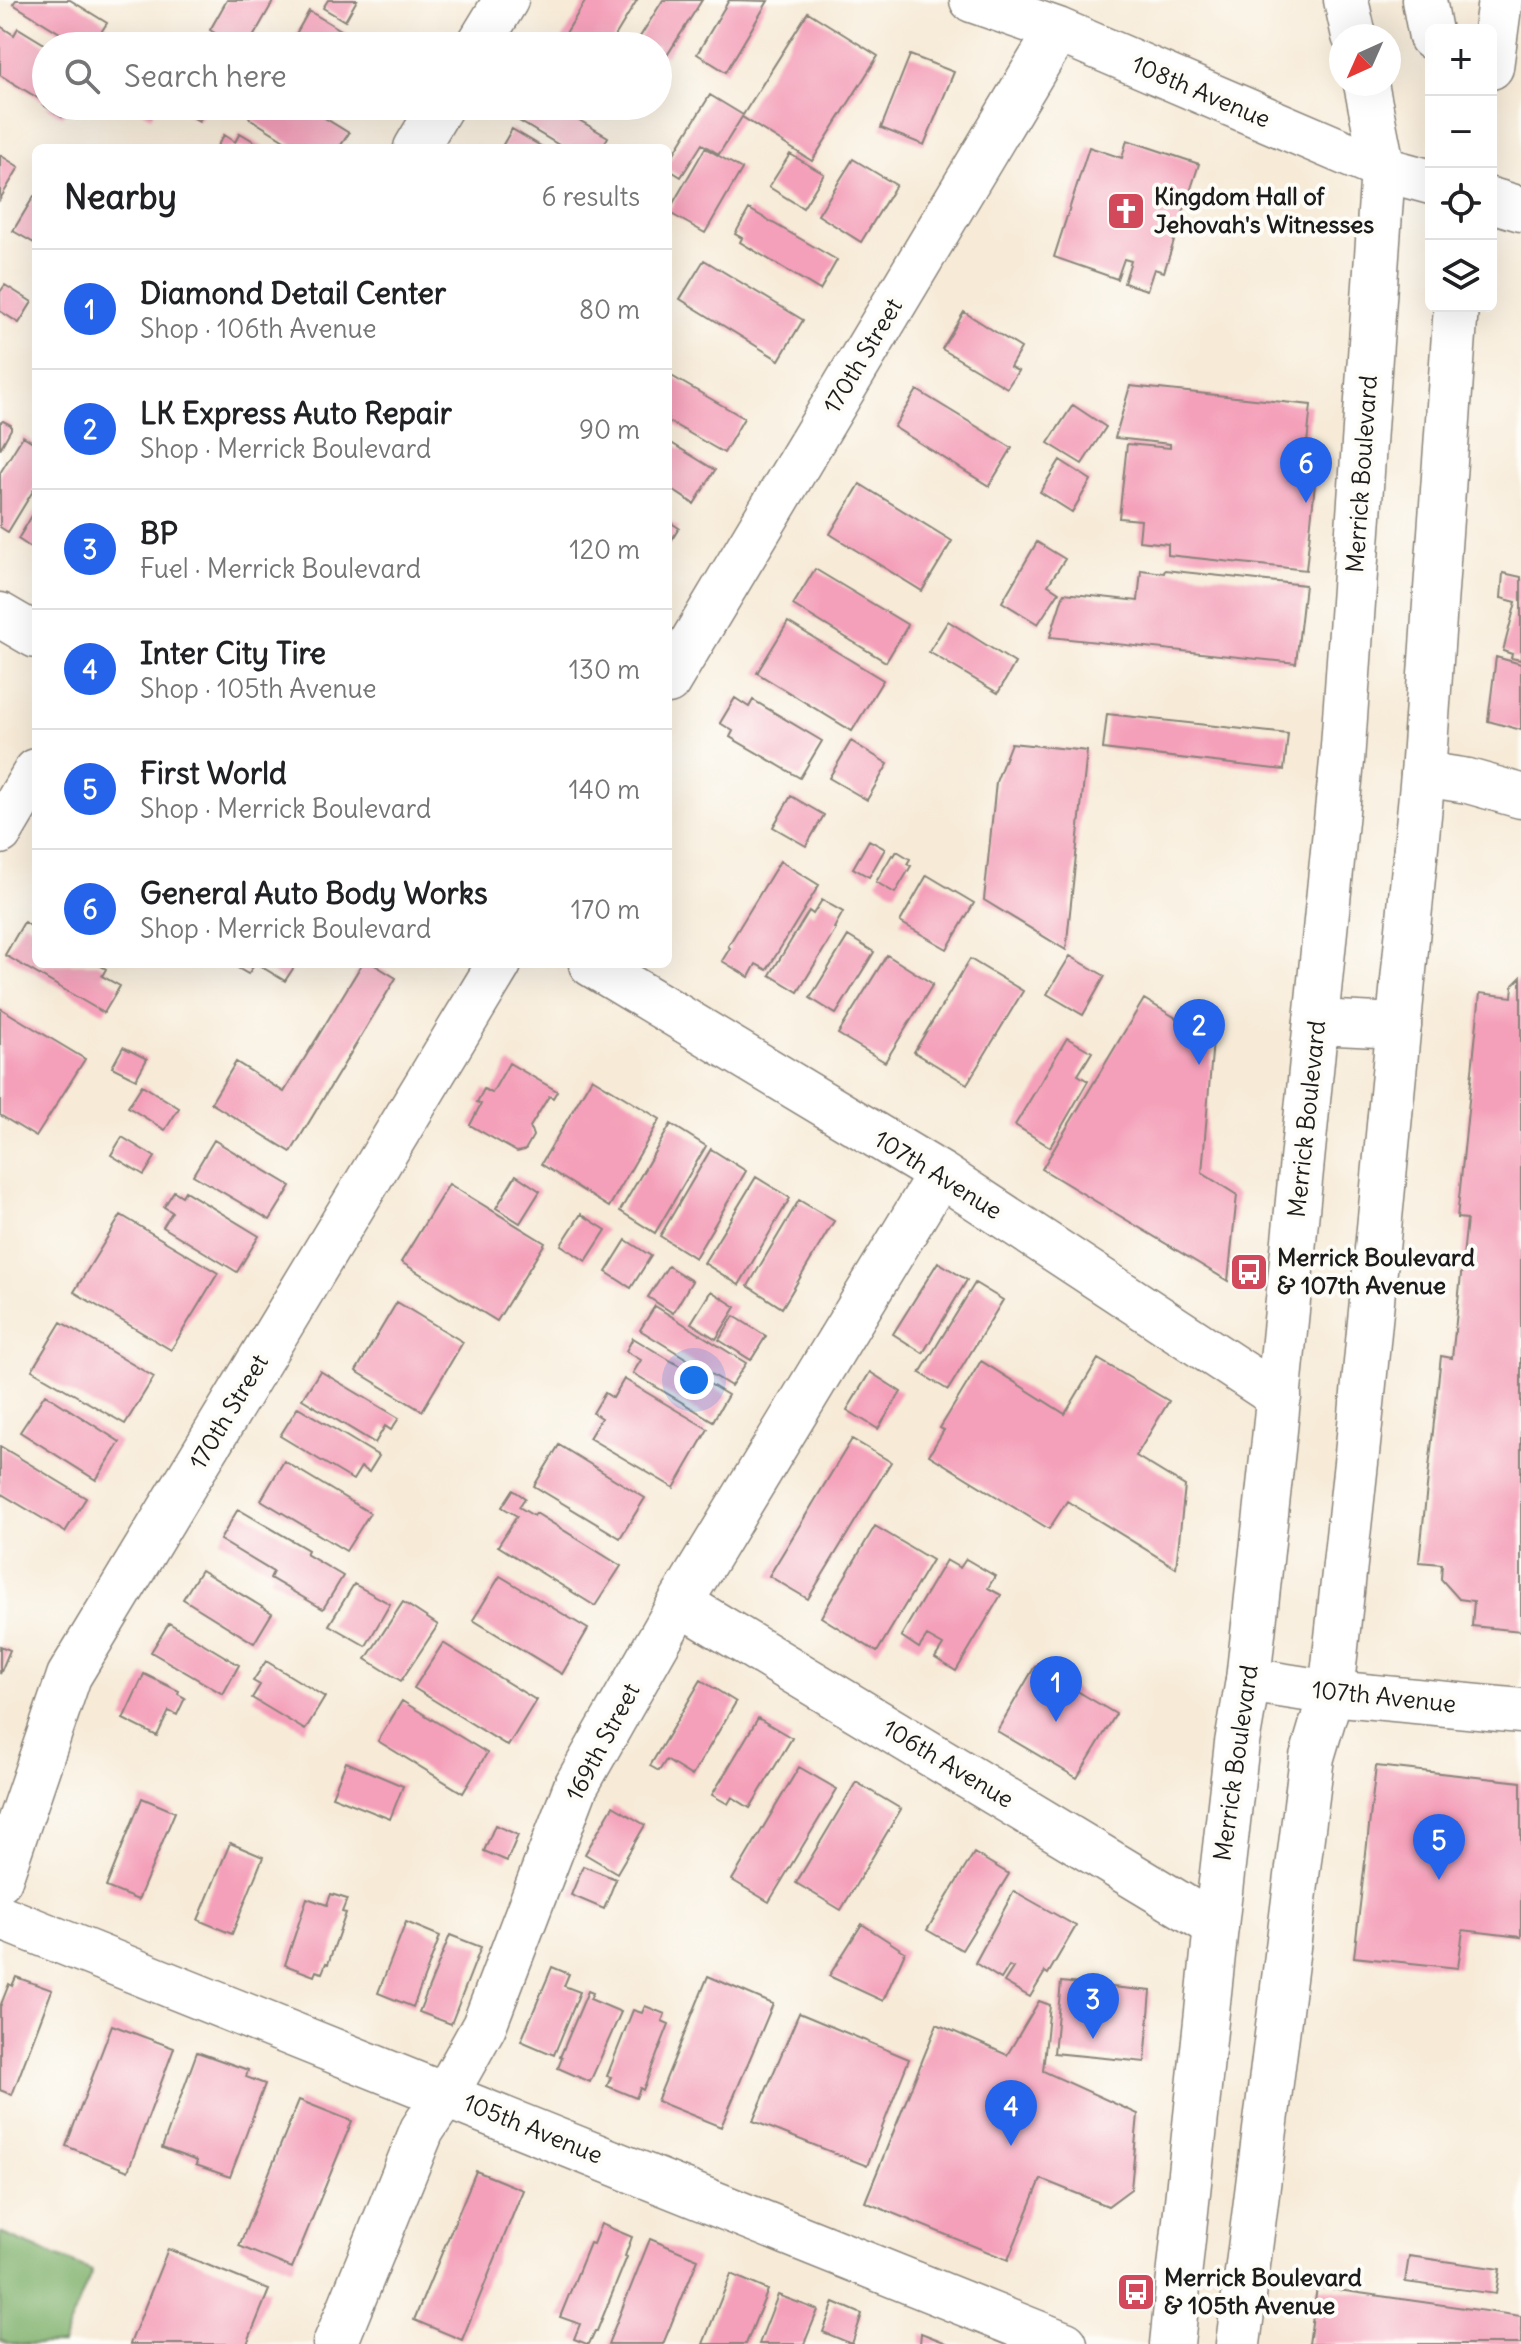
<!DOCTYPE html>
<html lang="en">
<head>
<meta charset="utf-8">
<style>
	:root { --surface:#fff; --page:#f2f2f2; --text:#202124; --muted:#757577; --line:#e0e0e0; --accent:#2563eb }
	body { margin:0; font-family:Delius,sans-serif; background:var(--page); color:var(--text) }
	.controls { position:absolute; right:24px; top:24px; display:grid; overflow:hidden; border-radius:12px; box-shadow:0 8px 32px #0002 }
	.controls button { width:72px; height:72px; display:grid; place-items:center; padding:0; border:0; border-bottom:2px solid var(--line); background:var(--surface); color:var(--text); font:40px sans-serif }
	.compass { position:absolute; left:1329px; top:24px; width:72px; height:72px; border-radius:50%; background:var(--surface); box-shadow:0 8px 32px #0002; rotate:225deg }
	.you { position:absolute; left:694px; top:1380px; width:28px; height:28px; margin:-20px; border:6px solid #fff; border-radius:50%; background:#1a73e8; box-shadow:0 0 0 12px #1a73e833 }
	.badge { display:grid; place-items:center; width:52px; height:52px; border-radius:50%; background:var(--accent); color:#fff; font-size:26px; font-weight:700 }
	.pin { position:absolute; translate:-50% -66px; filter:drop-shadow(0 2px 4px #0008) }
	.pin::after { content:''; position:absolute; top:42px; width:28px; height:24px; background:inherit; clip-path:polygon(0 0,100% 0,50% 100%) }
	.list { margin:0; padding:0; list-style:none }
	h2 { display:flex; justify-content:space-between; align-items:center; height:104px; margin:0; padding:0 32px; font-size:34px }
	h2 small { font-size:26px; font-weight:400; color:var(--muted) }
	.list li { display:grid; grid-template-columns:52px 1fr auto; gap:24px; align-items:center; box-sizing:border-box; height:120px; padding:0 32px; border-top:2px solid var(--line) }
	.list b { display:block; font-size:30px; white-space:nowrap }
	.list p { margin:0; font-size:26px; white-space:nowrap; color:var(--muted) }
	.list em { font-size:26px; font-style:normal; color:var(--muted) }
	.icon { flex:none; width:44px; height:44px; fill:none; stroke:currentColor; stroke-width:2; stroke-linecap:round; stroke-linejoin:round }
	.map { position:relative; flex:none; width:1521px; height:2344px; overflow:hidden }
	.search { position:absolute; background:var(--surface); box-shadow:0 8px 32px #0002; left:32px; top:32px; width:640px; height:88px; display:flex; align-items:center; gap:20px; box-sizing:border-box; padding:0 28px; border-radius:44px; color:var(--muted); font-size:30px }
	.panel { position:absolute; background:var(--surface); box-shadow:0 8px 32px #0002; left:32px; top:144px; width:640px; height:824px; border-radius:12px }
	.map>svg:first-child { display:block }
	.forest { fill:#7eb06b; stroke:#4d6644; stroke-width:2 }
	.building { fill:#f4a0ba }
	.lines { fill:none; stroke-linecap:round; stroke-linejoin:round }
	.minor-casing { stroke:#8a847a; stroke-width:47 }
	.major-casing { stroke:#8a847a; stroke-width:47 }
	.minor { stroke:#fff; stroke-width:44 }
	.major { stroke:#fff; stroke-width:44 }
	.labels { text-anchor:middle; stroke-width:8; stroke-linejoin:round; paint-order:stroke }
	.street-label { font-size:24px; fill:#1c1c1c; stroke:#fdfcf7 }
	.poi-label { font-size:24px; font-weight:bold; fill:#1c1c1c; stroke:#fdfcf7; text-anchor:start }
</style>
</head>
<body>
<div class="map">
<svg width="1521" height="2344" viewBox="0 0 1521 2344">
	<rect width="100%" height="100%" fill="#fdfcf7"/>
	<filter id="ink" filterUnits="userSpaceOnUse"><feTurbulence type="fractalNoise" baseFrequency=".0125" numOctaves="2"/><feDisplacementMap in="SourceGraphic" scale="16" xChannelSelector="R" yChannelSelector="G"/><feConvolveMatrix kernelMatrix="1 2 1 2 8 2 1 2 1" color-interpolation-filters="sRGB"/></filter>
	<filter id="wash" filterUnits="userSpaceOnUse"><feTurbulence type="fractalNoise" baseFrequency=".006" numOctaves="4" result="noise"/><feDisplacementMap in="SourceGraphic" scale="32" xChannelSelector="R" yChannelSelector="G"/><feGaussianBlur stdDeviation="1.8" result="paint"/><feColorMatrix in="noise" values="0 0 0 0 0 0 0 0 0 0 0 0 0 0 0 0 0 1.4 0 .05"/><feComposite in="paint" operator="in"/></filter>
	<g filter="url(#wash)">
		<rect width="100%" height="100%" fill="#f7ebd8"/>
		<!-- forest -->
		<path class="forest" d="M0,2233L92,2271L62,2344H9L0,2340Z"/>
		<g id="blocks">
			<!-- building -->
			<path class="building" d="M16,0H70L107,23L92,46H81L13,4Z
				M227,0H274L248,46H236L210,30Z
				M328,0H357L345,21L323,8Z
				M586,0H637L609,46H565L560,43Z
				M663,0H702L666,57L658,52V46H648L638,40Z
				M729,0L768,1L726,72L697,54Z
				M309,11L368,46H289Z
				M808,12L878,56L812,161L742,117L719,154L702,144L681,177L668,169V163L710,95L743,115Z
				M0,26L14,35L18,28L46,45V103L0,75Z
				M208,36L224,46H202Z
				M910,55L954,72L924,145L881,128Z
				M45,106H69L62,117Z
				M133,106H158L151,117Z
				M173,106H208L199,121Z
				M240,106H305L349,133L339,148H297L249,118L252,113Z
				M522,106H555L608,137L602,148H564L514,118Z
				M512,129L544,148H501Z
				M240,133L265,148H216L224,135L235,142Z
				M1127,140L1199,164L1164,272L1154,269L1147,290L1124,283L1131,261L1124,259L1117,279L1054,257L1089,147L1122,158Z
				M705,148L742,169L705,233L668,212Z
				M790,154L824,174L803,208L769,187Z
				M0,155L19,167L0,199Z
				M853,159L896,185L861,242L818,215Z
				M34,196L36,197V244L13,231Z
				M749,209L837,260L820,290L740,242L742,238L735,234Z
				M704,260L803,320L779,360L680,299Z
				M5,285L32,302L19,323L0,311V292Z
				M964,312L1021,348L1010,367L1018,371L1007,388L942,349Z
				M668,374L744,418L724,453L668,421Z
				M1130,386L1311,405L1305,463L1317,464L1306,570L1168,555V544L1139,541L1141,520L1119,518L1127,444L1170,448V444L1115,438Z
				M917,390L1012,448L989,486L894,427Z
				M1073,405L1106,427L1082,464L1048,443Z
				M3,421L11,425V429L0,449V423Z
				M23,436L36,444V486L8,532L0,527V473Z
				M668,441L715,470L694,504L668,487Z
				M1060,460L1091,480L1072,512L1040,492Z
				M860,484L952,541L922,591L830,534Z
				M36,509V551L18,539Z
				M668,521L679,528L668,546Z
				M1037,542L1065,559L1048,585L1059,592L1038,624L1002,602Z
				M815,569L908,625L886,662L793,605Z
				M1141,570L1164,573L1165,570L1305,585L1296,663L1050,637L1064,593L1138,601Z
				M1503,573L1521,577V660L1511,658L1512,654L1503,651L1516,602L1501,598Z
				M948,621L1015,663L998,693L929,652Z
				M788,622L883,680L852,731L757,673Z
				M1496,657L1521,664V730L1488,721Z
				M735,698L749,707L753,700L822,741L800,778L730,737L733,731L720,723Z
				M1107,714L1288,734L1284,770L1103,749Z
				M851,741L888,764L867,800L829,778Z
				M1011,743L1087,751L1066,950L984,900L996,782Z
				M791,796L824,815L806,846L773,827Z
				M869,840L885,849L869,877L853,868Z
				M897,851L910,859L907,864L911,866L895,893L876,882L892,855L894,856Z
				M780,861L819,885L767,970L756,964L749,977L722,961L730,948L728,946Z
				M927,875L974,903L947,949L900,922Z
				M822,900L843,912L834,928L836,929L798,992L770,975L809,911L813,914Z
				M24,922L36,929V964H97L106,969L102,976L120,986L104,1013L5,955Z
				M848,936L874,952L836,1014L810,998Z
				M887,955L933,984L885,1062L838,1034Z
				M1070,956L1105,976L1083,1015L1047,994Z
				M970,959L1023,991L967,1084L914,1052Z
				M231,964H255L248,974Z
				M257,964H296L285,981Z
				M362,964H373L396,978L291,1152L211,1103L236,1062L284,1092Z
				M1521,977V1631L1472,1626L1474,1601L1459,1599L1441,1579L1442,1564L1419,1562L1441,1356L1452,1358L1467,1219L1457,1218L1480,993L1512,997L1513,985Z
				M1144,999L1213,1040L1202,1173L1237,1195L1228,1281L1042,1169Z
				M0,1008L85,1059L36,1137L0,1115Z
				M1067,1038L1092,1052L1078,1075L1088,1081L1050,1147L1015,1125Z
				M123,1047L147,1059L136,1079L112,1067Z
				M509,1063L557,1091L553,1098L549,1096L530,1127L533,1136L525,1150L517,1152L470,1125L481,1104L477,1102L484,1089L492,1093Z
				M592,1078L660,1119L609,1207L541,1164Z
				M142,1085L179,1108L165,1130L128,1107Z
				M671,1124L706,1146L655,1233L620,1211Z
				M122,1137L155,1157L144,1175L111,1155Z
				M214,1140L291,1186L270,1220L193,1175Z
				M711,1149L746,1171L695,1258L660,1236Z
				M516,1175L540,1191L520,1223L496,1208Z
				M756,1177L790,1198L739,1285L704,1263Z
				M449,1184L545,1243L497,1321L401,1262Z
				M174,1191L182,1196L185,1191L259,1236L237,1272L163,1227L172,1212L164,1207Z
				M799,1200L834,1221L782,1308L748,1286Z
				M581,1214L606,1230L586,1261L561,1245Z
				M121,1215L218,1273L171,1350L74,1292Z
				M626,1240L651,1256L631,1288L606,1272Z
				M938,1262L967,1280L923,1353L893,1334Z
				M668,1266L692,1281L673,1313L648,1297Z
				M975,1283L1003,1300L948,1390L920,1373Z
				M711,1291L736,1307L716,1339L691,1323Z
				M397,1302L463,1342L422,1411L356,1371Z
				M655,1306L746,1363L731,1386L640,1330Z
				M734,1316L766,1336L751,1360L719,1340Z
				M61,1322L154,1377L125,1424L32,1370Z
				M633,1338L728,1395L713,1421L633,1373L641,1360L626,1351Z
				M1098,1359L1169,1401L1136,1456L1185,1486L1176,1568L1067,1501L1049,1529L929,1455L944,1430L940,1428L981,1361L1065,1414Z
				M320,1371L399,1418L391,1430L385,1426L375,1443L302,1399Z
				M870,1372L901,1392L878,1429L847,1410Z
				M624,1379L708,1429L674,1488L589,1438L601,1418L593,1413L605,1393L613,1398Z
				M45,1394L120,1442L96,1480L20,1432Z
				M298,1407L379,1456L369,1472L361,1467L353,1480L280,1436Z
				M852,1439L891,1462L808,1599L769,1576Z
				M559,1445L645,1498L620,1538L534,1486Z
				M0,1446L86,1498L65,1532L0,1493Z
				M284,1461L370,1513L346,1551L261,1500Z
				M513,1490L525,1498L519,1507L534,1516L536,1513L621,1566L595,1606L498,1546L517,1516L502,1507Z
				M238,1509L308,1550L306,1554L343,1576L323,1609L270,1578L273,1572L220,1540Z
				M875,1526L932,1560L877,1652L821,1617Z
				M966,1559L995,1576L988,1588L1001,1595L956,1671L935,1658L943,1645L927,1636L919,1648L901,1636L946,1560L960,1568Z
				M201,1570L272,1613L254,1643L183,1599Z
				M500,1576L588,1629L562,1674L473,1620Z
				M354,1584L390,1604L366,1646L329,1625Z
				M403,1602L438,1625L401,1681L366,1659Z
				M169,1623L239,1665L223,1694L151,1652Z
				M443,1643L536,1700L508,1746L414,1688Z
				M0,1646L10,1650L0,1674Z
				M266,1661L325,1697L305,1730L252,1698L260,1685L253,1681Z
				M1035,1666L1116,1714L1077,1778L997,1731Z
				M144,1674L179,1691L178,1694L185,1698L177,1715L169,1711L157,1736L123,1719Z
				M701,1680L736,1702L692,1776L666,1760L659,1771L650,1766Z
				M402,1701L487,1753L463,1793L378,1741Z
				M758,1718L792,1738L750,1808L732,1797L728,1804L712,1795Z
				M346,1762L403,1786L390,1819L332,1796Z
				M1376,1766L1521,1782V1937L1463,1930L1458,1968L1354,1957Z
				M799,1767L837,1789L769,1902L732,1880Z
				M856,1782L901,1809L841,1910L796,1883Z
				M142,1798L175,1812L138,1900L106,1887Z
				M613,1806L645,1825L617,1873L585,1854Z
				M495,1825L518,1835L507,1861L484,1851Z
				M230,1843L263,1857L232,1934L198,1920Z
				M974,1853L1009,1874L962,1950L927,1930Z
				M583,1866L616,1879L604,1909L571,1895Z
				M1014,1891L1076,1926L1048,1974L1045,1972L1030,1997L1004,1982L1013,1968L1009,1966L1001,1979L975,1963Z
				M331,1894L347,1899L342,1912L346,1913L328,1964L326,1963L322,1973L316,1971L314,1976L285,1965L307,1898L327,1905Z
				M406,1922L440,1936L413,2007L378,1993Z
				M862,1924L905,1952L883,2001L829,1976Z
				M450,1935L481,1947L451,2024L419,2012Z
				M552,1967L569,1974L564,1986L580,1992L554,2055L521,2041Z
				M708,1976L773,2004L721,2127L657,2101Z
				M16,1977L52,1990L12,2095L0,2090V2007L9,1984L12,1986Z
				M1061,1982L1151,1991L1145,2062L1054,2053Z
				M588,1991L593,1993L590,1999L621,2012L590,2082L558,2068L562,2058L560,2057Z
				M1039,2001L1050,2005L1043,2071L1138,2114L1131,2189L1108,2206L1041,2179L1008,2260L865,2202L937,2024L1007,2055Z
				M645,2006L665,2014L662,2021L669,2024L643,2090L640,2088L636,2098L607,2086L611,2077L607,2076L633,2010L642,2013Z
				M799,2013L909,2059L867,2166L753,2121Z
				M112,2025L174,2048L128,2171L66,2146Z
				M197,2052L248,2070L246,2077L265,2084L230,2177L196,2165L197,2161L162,2148Z
				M299,2100L352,2121L292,2268L239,2246Z
				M476,2171L523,2190L462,2340L414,2320Z
				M601,2224L632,2237L625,2256L627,2257L597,2331H595L589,2344H587L574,2339L580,2324L560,2317L590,2243L593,2244Z
				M650,2239L698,2259L663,2344H608Z
				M168,2249L269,2290L247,2344H130Z
				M1409,2256L1500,2269L1496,2294L1405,2282Z
				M731,2274L768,2290L746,2344H703Z
				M1317,2287L1521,2316V2344H1309Z
				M778,2295L818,2310L804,2344H759Z
				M834,2302L862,2314L852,2344L823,2332Z
				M921,2333L949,2344H920Z"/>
		</g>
	</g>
	<g filter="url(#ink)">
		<use href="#blocks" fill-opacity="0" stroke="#8a847a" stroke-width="2"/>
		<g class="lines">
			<!-- minor casing -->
			<g class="minor-casing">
				<path id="minor" d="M972,0L1058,30L1383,169L1431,182
					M478,46L506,0
					M1491,67L1500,0
					M416,148L441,106
					M1491,200L1521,209
					M0,615L36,636
					M668,682L1058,30
					M1423,774L1468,781L1521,796
					M0,832L36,771
					M591,964L940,1174L1279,1397
					M1316,1022L1399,1026
					M680,1603L1216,1926
					M1248,1680L1331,1693L1521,1711
					M0,1879L69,1676L499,964
					M0,1917L1065,2344
					M335,2344L422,2130L446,2094L484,2026L576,1786L680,1603L940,1174"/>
			</g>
			<!-- major casing -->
			<g class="major-casing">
				<path id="major" d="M1346,0L1354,36
					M1424,0L1431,37
					M1172,2344L1216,1926L1237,1743L1248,1680L1274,1440L1342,761L1383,169L1366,84
					M1238,2344L1312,1757L1331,1693L1359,1435L1423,774L1456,306"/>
			</g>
			<!-- minor -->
			<use href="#minor" class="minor"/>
			<!-- major -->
			<use href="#major" class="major"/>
		</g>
	</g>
	<!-- icons -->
	<defs>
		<g id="church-square" transform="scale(2)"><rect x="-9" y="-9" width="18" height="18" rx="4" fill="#d1495b" stroke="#fdfcf7"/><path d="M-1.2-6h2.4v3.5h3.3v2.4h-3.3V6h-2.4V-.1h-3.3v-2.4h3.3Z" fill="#fff"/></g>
		<g id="bus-square" transform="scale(2)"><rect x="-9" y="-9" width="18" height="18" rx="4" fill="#d1495b" stroke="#fdfcf7"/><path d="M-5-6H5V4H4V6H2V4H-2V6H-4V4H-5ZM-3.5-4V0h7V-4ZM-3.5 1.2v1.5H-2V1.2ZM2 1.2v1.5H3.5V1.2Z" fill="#fff"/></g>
	</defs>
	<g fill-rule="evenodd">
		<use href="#church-square" x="1126" y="211"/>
		<use href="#bus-square" x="1249" y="1272"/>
		<use href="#bus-square" x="1136" y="2292"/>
	</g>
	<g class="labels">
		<!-- street labels -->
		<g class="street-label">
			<text transform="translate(1201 92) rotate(23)" y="8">108th Avenue</text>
			<text transform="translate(863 356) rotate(-59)" y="8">170th Street</text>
			<text transform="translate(1362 474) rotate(-86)" y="8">Merrick Boulevard</text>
			<text transform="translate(1307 1119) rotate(-84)" y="8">Merrick Boulevard</text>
			<text transform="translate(938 1175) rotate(32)" y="8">107th Avenue</text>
			<text transform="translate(229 1412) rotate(-59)" y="8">170th Street</text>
			<text transform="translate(1384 1697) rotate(6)" y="8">107th Avenue</text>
			<text transform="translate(603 1742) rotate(-62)" y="8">169th Street</text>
			<text transform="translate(1236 1763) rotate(-82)" y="8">Merrick Boulevard</text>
			<text transform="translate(948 1764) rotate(31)" y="8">106th Avenue</text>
			<text transform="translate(533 2129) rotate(22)" y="8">105th Avenue</text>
		</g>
		<!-- poi labels -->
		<g class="poi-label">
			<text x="1154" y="205">Kingdom Hall of<tspan x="1154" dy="28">Jehovah's Witnesses</tspan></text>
			<text x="1277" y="1266">Merrick Boulevard<tspan x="1277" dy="28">&amp; 107th Avenue</tspan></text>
			<text x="1164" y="2286">Merrick Boulevard<tspan x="1164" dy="28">&amp; 105th Avenue</tspan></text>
		</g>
	</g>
</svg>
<div class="controls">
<button>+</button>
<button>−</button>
<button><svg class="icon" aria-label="locate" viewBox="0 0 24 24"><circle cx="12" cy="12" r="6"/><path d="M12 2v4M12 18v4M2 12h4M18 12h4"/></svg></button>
<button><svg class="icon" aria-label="layers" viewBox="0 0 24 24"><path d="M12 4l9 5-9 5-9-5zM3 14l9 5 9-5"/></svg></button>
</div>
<svg class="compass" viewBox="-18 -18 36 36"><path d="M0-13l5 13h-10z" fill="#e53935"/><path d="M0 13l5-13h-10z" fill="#757577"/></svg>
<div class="you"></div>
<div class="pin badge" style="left:1056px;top:1722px">1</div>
<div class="pin badge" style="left:1199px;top:1065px">2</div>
<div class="pin badge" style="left:1093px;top:2039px">3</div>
<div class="pin badge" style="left:1011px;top:2146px">4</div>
<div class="pin badge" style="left:1439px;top:1880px">5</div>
<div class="pin badge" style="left:1306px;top:503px">6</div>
<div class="search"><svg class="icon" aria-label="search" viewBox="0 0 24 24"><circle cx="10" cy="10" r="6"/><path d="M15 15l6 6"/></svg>Search here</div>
<section class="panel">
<h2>Nearby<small>6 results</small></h2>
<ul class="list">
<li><span class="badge">1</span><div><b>Diamond Detail Center</b><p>Shop · 106th Avenue</p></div><em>80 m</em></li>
<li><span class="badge">2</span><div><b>LK Express Auto Repair</b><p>Shop · Merrick Boulevard</p></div><em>90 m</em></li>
<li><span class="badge">3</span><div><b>BP</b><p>Fuel · Merrick Boulevard</p></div><em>120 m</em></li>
<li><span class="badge">4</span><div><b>Inter City Tire</b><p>Shop · 105th Avenue</p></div><em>130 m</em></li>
<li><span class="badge">5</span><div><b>First World</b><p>Shop · Merrick Boulevard</p></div><em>140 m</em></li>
<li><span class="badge">6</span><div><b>General Auto Body Works</b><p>Shop · Merrick Boulevard</p></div><em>170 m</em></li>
</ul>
</section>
</div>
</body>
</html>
